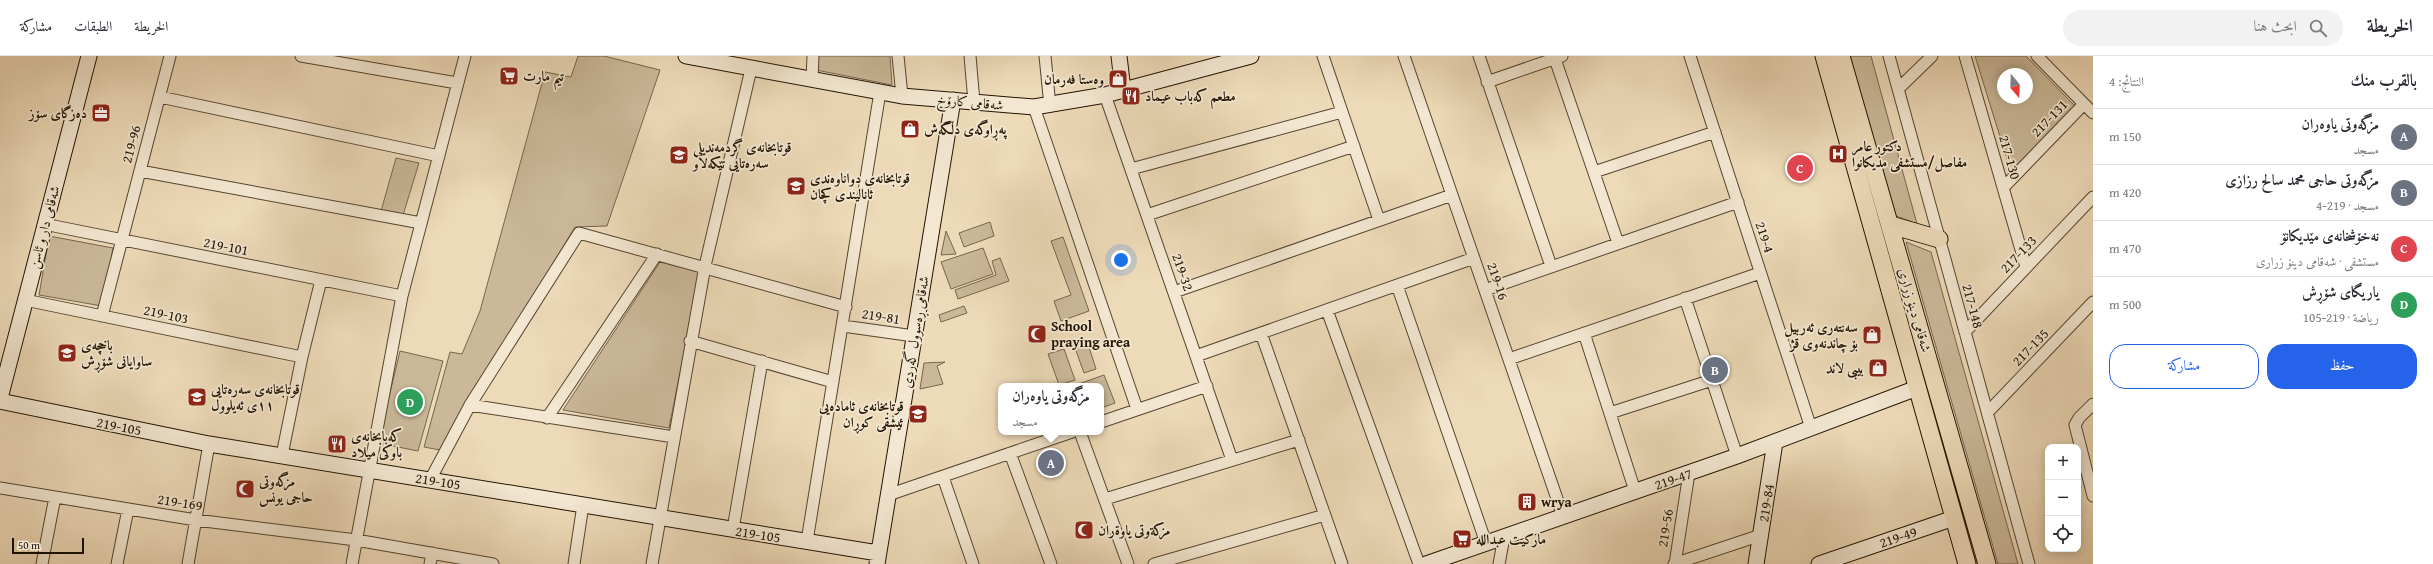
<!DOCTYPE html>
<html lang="ar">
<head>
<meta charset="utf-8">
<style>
	:root { --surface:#fff; --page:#f2f2f3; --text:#2b2b33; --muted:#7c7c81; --line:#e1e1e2; --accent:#2563eb }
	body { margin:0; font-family:"Gentium Book Plus",Amiri,serif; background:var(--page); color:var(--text); direction:rtl }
	.controls { position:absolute; right:12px; bottom:12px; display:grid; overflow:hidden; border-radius:8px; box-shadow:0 2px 10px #0003 }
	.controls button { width:36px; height:36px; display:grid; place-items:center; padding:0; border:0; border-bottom:1px solid var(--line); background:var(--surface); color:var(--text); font:20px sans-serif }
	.compass { position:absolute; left:1997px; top:12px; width:36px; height:36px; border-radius:50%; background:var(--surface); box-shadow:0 2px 10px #0003; rotate:161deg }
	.scale { position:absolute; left:12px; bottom:10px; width:72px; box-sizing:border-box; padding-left:4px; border:2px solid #211302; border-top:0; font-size:11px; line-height:14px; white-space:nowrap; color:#211302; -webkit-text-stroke:3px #f3e7d1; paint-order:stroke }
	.you { position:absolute; left:1121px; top:204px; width:14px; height:14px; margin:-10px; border:3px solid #fff; border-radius:50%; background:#1a73e8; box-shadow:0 0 0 6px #1a73e833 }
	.badge { display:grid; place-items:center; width:26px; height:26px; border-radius:50%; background:var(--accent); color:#fff; font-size:13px; font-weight:700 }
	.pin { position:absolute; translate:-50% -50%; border:2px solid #fff; box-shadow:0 1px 4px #0006 }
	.popup { position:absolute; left:998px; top:327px; width:106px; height:52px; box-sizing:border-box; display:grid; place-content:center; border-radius:8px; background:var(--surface); filter:drop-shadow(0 1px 3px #0005); font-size:13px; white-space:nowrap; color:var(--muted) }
	.popup b { font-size:15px; color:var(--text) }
	.popup::after { content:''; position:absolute; left:50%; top:100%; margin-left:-8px; border:8px solid transparent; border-top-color:var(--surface) }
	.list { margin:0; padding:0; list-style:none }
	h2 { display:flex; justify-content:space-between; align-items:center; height:52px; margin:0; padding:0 16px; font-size:17px }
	h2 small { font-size:13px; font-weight:400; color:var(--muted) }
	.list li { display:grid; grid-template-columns:26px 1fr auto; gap:12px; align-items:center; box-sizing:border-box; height:56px; padding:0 16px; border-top:1px solid var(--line) }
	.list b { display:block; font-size:15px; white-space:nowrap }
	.list p { margin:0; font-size:13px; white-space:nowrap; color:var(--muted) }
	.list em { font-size:13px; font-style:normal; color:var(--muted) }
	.actions { display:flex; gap:8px; padding:12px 16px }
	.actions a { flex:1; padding:9px 0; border:1px solid var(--accent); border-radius:16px; text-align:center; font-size:14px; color:var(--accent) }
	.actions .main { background:var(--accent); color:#fff }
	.icon { flex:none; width:22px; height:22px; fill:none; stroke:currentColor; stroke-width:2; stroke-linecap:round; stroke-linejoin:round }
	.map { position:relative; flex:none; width:2093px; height:508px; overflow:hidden; direction:ltr }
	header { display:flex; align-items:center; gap:24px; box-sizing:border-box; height:56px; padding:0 20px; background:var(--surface); border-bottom:1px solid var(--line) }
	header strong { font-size:19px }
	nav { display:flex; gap:22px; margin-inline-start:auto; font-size:14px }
	.search { width:280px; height:36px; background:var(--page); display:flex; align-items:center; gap:10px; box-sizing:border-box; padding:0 14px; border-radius:22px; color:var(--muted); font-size:15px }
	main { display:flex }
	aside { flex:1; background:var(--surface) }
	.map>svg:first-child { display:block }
	.green { fill:#cab899; stroke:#76664e; fill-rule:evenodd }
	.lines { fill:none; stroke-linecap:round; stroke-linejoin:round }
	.street-casing { stroke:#544530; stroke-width:13 }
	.secondary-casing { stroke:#211302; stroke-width:17 }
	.primary-casing { stroke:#211302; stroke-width:19 }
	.street { stroke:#f3e7d1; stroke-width:11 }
	.secondary { stroke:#f3e7d1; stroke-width:15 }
	.primary { stroke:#eddab8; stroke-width:17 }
	.labels { text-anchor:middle; stroke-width:3.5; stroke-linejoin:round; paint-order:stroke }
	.poi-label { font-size:14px; font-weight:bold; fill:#211302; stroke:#f3e7d1; text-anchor:start }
	.street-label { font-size:14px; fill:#211302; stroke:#f3e7d1 }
</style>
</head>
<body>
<header>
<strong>الخريطة</strong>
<div class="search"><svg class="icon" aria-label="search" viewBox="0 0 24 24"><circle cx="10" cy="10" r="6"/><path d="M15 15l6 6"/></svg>ابحث هنا</div>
<nav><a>الخريطة</a><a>الطبقات</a><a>مشاركة</a></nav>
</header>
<main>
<aside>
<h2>بالقرب منك<small>النتائج: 4</small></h2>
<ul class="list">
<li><span class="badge" style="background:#6b7280">A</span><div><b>مزگەوتی یاوەران</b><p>مسجد</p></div><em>150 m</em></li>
<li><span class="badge" style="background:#6b7280">B</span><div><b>مزگەوتی حاجی محمد سالح رزازی</b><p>مسجد · 219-4</p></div><em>420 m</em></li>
<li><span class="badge" style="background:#e0444e">C</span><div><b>نەخۆشخانەی مێدیکانۆ</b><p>مستشفى · شەقامی دینۆ زراری</p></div><em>470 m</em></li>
<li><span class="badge" style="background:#2e9e5b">D</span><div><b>یاریگای شۆڕش</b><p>رياضة · 219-105</p></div><em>500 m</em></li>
</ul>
<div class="actions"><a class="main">حفظ</a><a>مشاركة</a></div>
</aside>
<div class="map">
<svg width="2093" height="508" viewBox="0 0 2093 508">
	<rect width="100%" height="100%" fill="#eddab8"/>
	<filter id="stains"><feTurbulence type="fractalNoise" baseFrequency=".005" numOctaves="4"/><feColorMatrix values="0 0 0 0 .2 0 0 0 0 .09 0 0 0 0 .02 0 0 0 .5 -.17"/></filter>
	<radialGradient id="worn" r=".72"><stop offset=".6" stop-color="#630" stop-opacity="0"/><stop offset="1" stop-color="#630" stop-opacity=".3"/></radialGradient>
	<!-- green -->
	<path class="green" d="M578,0H604L660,14L607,170L575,171L440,394L424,391L450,296L462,298L480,255L545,16L571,21Z
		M816,0H890L892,29L816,14Z
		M1849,0H1871L1917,168L1896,160Z
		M1975,0H2026L2076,51L2011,116ZM2003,18H2027V42H2003Z
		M396,102L419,107L403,159L381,155Z
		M990,166L994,180L964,191L959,177Z
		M946,175L956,198L941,199Z
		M49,180L113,192L102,250L39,239Z
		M1063,181L1089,255L1061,265L1054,245L1071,239L1051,185Z
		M1906,186L1931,196L2018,508H1998Z
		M983,192L993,218L951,233L941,206Z
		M1000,202L1009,225L958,243L955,234L996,219L992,205Z
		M660,206L700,216L669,372L563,354Z
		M964,250L967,257L941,266L939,259Z
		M1088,288L1096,313L1084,317L1075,292Z
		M1064,293L1075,324L1059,329L1048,298Z
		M400,295L443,305L418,395L378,387Z
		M945,306L937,310L943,328L920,333L924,307Z
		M1104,319L1115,347L1101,352V330H1073Z"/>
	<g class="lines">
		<!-- street casing -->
		<g class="street-casing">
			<path id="street" d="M301,0L457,27
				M898,0L902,40
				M970,0L974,46
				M1045,0L1050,50
				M1323,0L1379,164
				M1404,0L1563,460
				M1479,0L1551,210
				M1690,0L1811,372
				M1889,0L2029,508
				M1965,0L2026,211
				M2037,0L2093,57
				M1555,3L1618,187
				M812,24L813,0
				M1487,26L1562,0
				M1898,33L1932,0
				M1105,39L1232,404
				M160,41L439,100
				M1034,51L1137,353
				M1131,113L1342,56
				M140,115L421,167
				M1594,116L1715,76
				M2003,132L2084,48
				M1147,159L1354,90
				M44,168L402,240
				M1397,229L1486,487
				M1485,234L1738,146
				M1174,236L1452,139
				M1685,242L1737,400
				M25,244L302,301
				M1327,254L1419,508
				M102,260L170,0
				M843,270L914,280
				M1965,276L2093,141
				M1261,277L1342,508
				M1584,277L1635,435
				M690,285L833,326
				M1196,300L1474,202
				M1509,303L1760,217
				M2093,348L2079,362L2075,369L2093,440
				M470,349L674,381
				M1988,356L2093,246
				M1610,357L1712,324
				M547,362L657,198
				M1101,366L1207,330
				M1080,376L1128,508
				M1010,397L1051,508
				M282,399L302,301L321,224
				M943,421L973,508
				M430,424L470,349L579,177L846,251
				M0,432L196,464L356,484L493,508
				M888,439L1072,376
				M1105,443L1299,384
				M733,473L762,305
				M807,485L880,36
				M42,508L55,441
				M117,508L128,453
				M188,508L209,388
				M352,508L402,240L465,0
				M430,508L432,497
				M574,508L583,449
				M652,508L705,210L751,13
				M1154,508L1325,459
				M1499,508L1504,481
				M1674,508L1761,479
				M1675,508L1689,417"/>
		</g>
		<!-- secondary casing -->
		<g class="secondary-casing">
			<path id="secondary" d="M686,0L902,40L1034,51L1105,39L1251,0
				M1119,0L1123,34
				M0,342L89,0
				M0,345L209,388L878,497
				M877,508L953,44
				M1426,508L1737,400L1917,332
				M1756,508L1775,386
				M1819,508L1954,462"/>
		</g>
		<!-- primary casing -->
		<g class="primary-casing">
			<path id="primary" d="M1824,0L1967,508
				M1841,0L1987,508
				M1891,169L1939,183"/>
		</g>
		<!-- street -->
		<use href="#street" class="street"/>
		<!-- secondary -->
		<use href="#secondary" class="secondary"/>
		<!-- primary -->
		<use href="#primary" class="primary"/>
	</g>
	<!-- icons -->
	<defs>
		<g id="supermarket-square" transform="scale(1)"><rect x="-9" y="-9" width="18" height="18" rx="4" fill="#8f2418" stroke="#f3e7d1"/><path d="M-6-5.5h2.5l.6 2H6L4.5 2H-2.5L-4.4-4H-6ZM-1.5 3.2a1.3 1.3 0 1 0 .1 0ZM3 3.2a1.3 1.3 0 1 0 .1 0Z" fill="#fff"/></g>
		<g id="shop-square" transform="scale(1)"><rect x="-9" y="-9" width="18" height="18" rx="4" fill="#8f2418" stroke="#f3e7d1"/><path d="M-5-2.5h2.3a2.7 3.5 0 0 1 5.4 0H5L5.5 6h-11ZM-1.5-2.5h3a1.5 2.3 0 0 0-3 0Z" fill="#fff"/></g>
		<g id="restaurant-square" transform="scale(1)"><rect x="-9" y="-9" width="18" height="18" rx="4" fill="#8f2418" stroke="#f3e7d1"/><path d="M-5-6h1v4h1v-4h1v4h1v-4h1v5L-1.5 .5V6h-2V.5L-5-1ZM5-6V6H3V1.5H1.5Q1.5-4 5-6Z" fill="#fff"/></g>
		<g id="office-square" transform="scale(1)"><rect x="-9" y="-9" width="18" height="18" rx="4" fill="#8f2418" stroke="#f3e7d1"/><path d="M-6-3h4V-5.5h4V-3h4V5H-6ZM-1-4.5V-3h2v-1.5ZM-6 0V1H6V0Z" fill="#fff"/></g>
		<g id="hospital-square" transform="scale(1)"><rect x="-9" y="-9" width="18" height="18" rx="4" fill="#8f2418" stroke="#f3e7d1"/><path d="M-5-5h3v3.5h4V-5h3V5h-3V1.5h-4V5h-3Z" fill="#fff"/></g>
		<g id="school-square" transform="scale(1)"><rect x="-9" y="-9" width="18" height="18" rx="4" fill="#8f2418" stroke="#f3e7d1"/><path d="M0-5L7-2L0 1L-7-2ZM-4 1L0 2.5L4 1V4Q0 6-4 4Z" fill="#fff"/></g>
		<g id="mosque-square" transform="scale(1)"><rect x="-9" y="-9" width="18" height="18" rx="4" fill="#8f2418" stroke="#f3e7d1"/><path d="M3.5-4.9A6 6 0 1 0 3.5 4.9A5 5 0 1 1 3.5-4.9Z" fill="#fff"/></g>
		<g id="building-square" transform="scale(1)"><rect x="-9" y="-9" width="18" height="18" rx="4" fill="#8f2418" stroke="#f3e7d1"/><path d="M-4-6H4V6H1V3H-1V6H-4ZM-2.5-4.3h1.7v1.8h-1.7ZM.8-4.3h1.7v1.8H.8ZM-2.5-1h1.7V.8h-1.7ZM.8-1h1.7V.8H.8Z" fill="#fff"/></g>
	</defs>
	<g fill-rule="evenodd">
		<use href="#supermarket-square" x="509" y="20"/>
		<use href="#shop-square" x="1118" y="23"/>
		<use href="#restaurant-square" x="1131" y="40"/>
		<use href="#office-square" x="101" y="57"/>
		<use href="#shop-square" x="910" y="73"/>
		<use href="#hospital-square" x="1838" y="98"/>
		<use href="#school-square" x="679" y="99"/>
		<use href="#school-square" x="796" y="130"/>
		<use href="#mosque-square" x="1037" y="278"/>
		<use href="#shop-square" x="1872" y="279"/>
		<use href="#school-square" x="67" y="297"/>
		<use href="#shop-square" x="1878" y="312"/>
		<use href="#school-square" x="197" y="341"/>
		<use href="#school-square" x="918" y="358"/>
		<use href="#restaurant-square" x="337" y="388"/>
		<use href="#mosque-square" x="245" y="433"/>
		<use href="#building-square" x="1527" y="446"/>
		<use href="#mosque-square" x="1084" y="474"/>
		<use href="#supermarket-square" x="1462" y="483"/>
	</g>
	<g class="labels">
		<!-- poi labels -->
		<g class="poi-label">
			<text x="523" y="25">تيم مارت</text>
			<text x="1104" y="28" text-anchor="end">وەستا فەرمان</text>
			<text x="1145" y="45">مطعم کەباب عیماد</text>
			<text x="87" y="62" text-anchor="end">دەزگای سۆز</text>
			<text x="924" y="78">پەڕاوگەی دڵگەش</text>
			<text x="1852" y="95">دكتور عامر<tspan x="1852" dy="16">مفاصل/مستشفى مديكانوا</tspan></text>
			<text x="693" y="96">قوتابخانەی گردمەندیلی<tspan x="693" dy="16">سەرەتایی تێكەلاو</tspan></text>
			<text x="810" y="127">قوتابخانەی دواناوەندی<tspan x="810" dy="16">ئانالیندی كچان</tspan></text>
			<text x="1051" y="275">School<tspan x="1051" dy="16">praying area</tspan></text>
			<text x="1858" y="276" text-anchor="end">سەنتەری ئەربیل<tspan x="1858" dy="16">بۆ چاندنەوی قژ</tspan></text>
			<text x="81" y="294">باخچەی<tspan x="81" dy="16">ساوایانی شۆڕش</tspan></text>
			<text x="1864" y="317" text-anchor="end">بيبى لاند</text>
			<text x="211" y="338">قوتابخانەی سەرەتایی<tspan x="211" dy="16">١١ی ئەیلوول</tspan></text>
			<text x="904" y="355" text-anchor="end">قوتابخانەی ئامادەیی<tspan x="904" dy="16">ئیشقی کوڕان</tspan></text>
			<text x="351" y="385">کەبابخانەی<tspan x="351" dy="16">باوکی میلاد</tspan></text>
			<text x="259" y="430">مزگەوتی<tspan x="259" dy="16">حاجی یونس</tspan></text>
			<text x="1541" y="451">wrya</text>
			<text x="1098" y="479">مزكةوتى ياوةران</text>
			<text x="1476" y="488">ماركيت عبدالله</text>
		</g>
		<!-- street labels -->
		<g class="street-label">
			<text transform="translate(970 46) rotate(5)" y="5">شەقامی کارۆخ</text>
			<text transform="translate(2049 62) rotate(-46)" y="5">217-131</text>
			<text transform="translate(131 88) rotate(-75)" y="5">219-96</text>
			<text transform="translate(2010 101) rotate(74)" y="5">217-130</text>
			<text transform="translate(44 171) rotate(-75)" y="5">شەقامی دار و ئاسن</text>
			<text transform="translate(1765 181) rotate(72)" y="5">219-4</text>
			<text transform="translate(226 190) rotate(11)" y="5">219-101</text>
			<text transform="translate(2018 198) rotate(-46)" y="5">217-133</text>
			<text transform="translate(1183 216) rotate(71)" y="5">219-32</text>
			<text transform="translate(1498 225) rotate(71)" y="5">219-16</text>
			<text transform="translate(1973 250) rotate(75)" y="5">217-148</text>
			<text transform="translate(1915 254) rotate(74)" y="5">شەقامی دینۆ زراری</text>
			<text transform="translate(166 258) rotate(12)" y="5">219-103</text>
			<text transform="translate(881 260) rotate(9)" y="5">219-81</text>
			<text transform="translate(915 276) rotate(-81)" y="5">شەقامی ڕەسوول گەردی</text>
			<text transform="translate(2030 291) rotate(-46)" y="5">217-135</text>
			<text transform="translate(119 370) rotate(11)" y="5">219-105</text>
			<text transform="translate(1673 423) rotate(-19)" y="5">219-47</text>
			<text transform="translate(438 425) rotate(9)" y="5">219-105</text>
			<text transform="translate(180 446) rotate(9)" y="5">219-169</text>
			<text transform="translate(1766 447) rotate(-81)" y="5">219-84</text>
			<text transform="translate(1665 472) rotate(-81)" y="5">219-56</text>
			<text transform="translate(758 478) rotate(9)" y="5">219-105</text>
			<text transform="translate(1898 481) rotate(-19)" y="5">219-49</text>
		</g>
	</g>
	<rect width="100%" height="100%" filter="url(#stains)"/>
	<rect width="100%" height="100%" fill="url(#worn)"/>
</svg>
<div class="controls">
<button>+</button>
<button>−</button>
<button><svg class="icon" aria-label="locate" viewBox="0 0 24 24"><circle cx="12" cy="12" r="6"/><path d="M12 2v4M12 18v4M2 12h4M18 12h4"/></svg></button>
</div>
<svg class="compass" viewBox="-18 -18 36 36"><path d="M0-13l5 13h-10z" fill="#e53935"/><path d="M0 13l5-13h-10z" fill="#7c7c81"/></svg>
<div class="scale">50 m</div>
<div class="you"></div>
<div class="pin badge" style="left:1051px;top:407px;background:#6b7280">A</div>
<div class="popup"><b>مزگەوتی یاوەران</b>مسجد</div>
<div class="pin badge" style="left:1715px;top:314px;background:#6b7280">B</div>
<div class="pin badge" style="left:1800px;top:112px;background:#e0444e">C</div>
<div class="pin badge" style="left:410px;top:346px;background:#2e9e5b">D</div>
</div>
</main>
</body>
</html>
